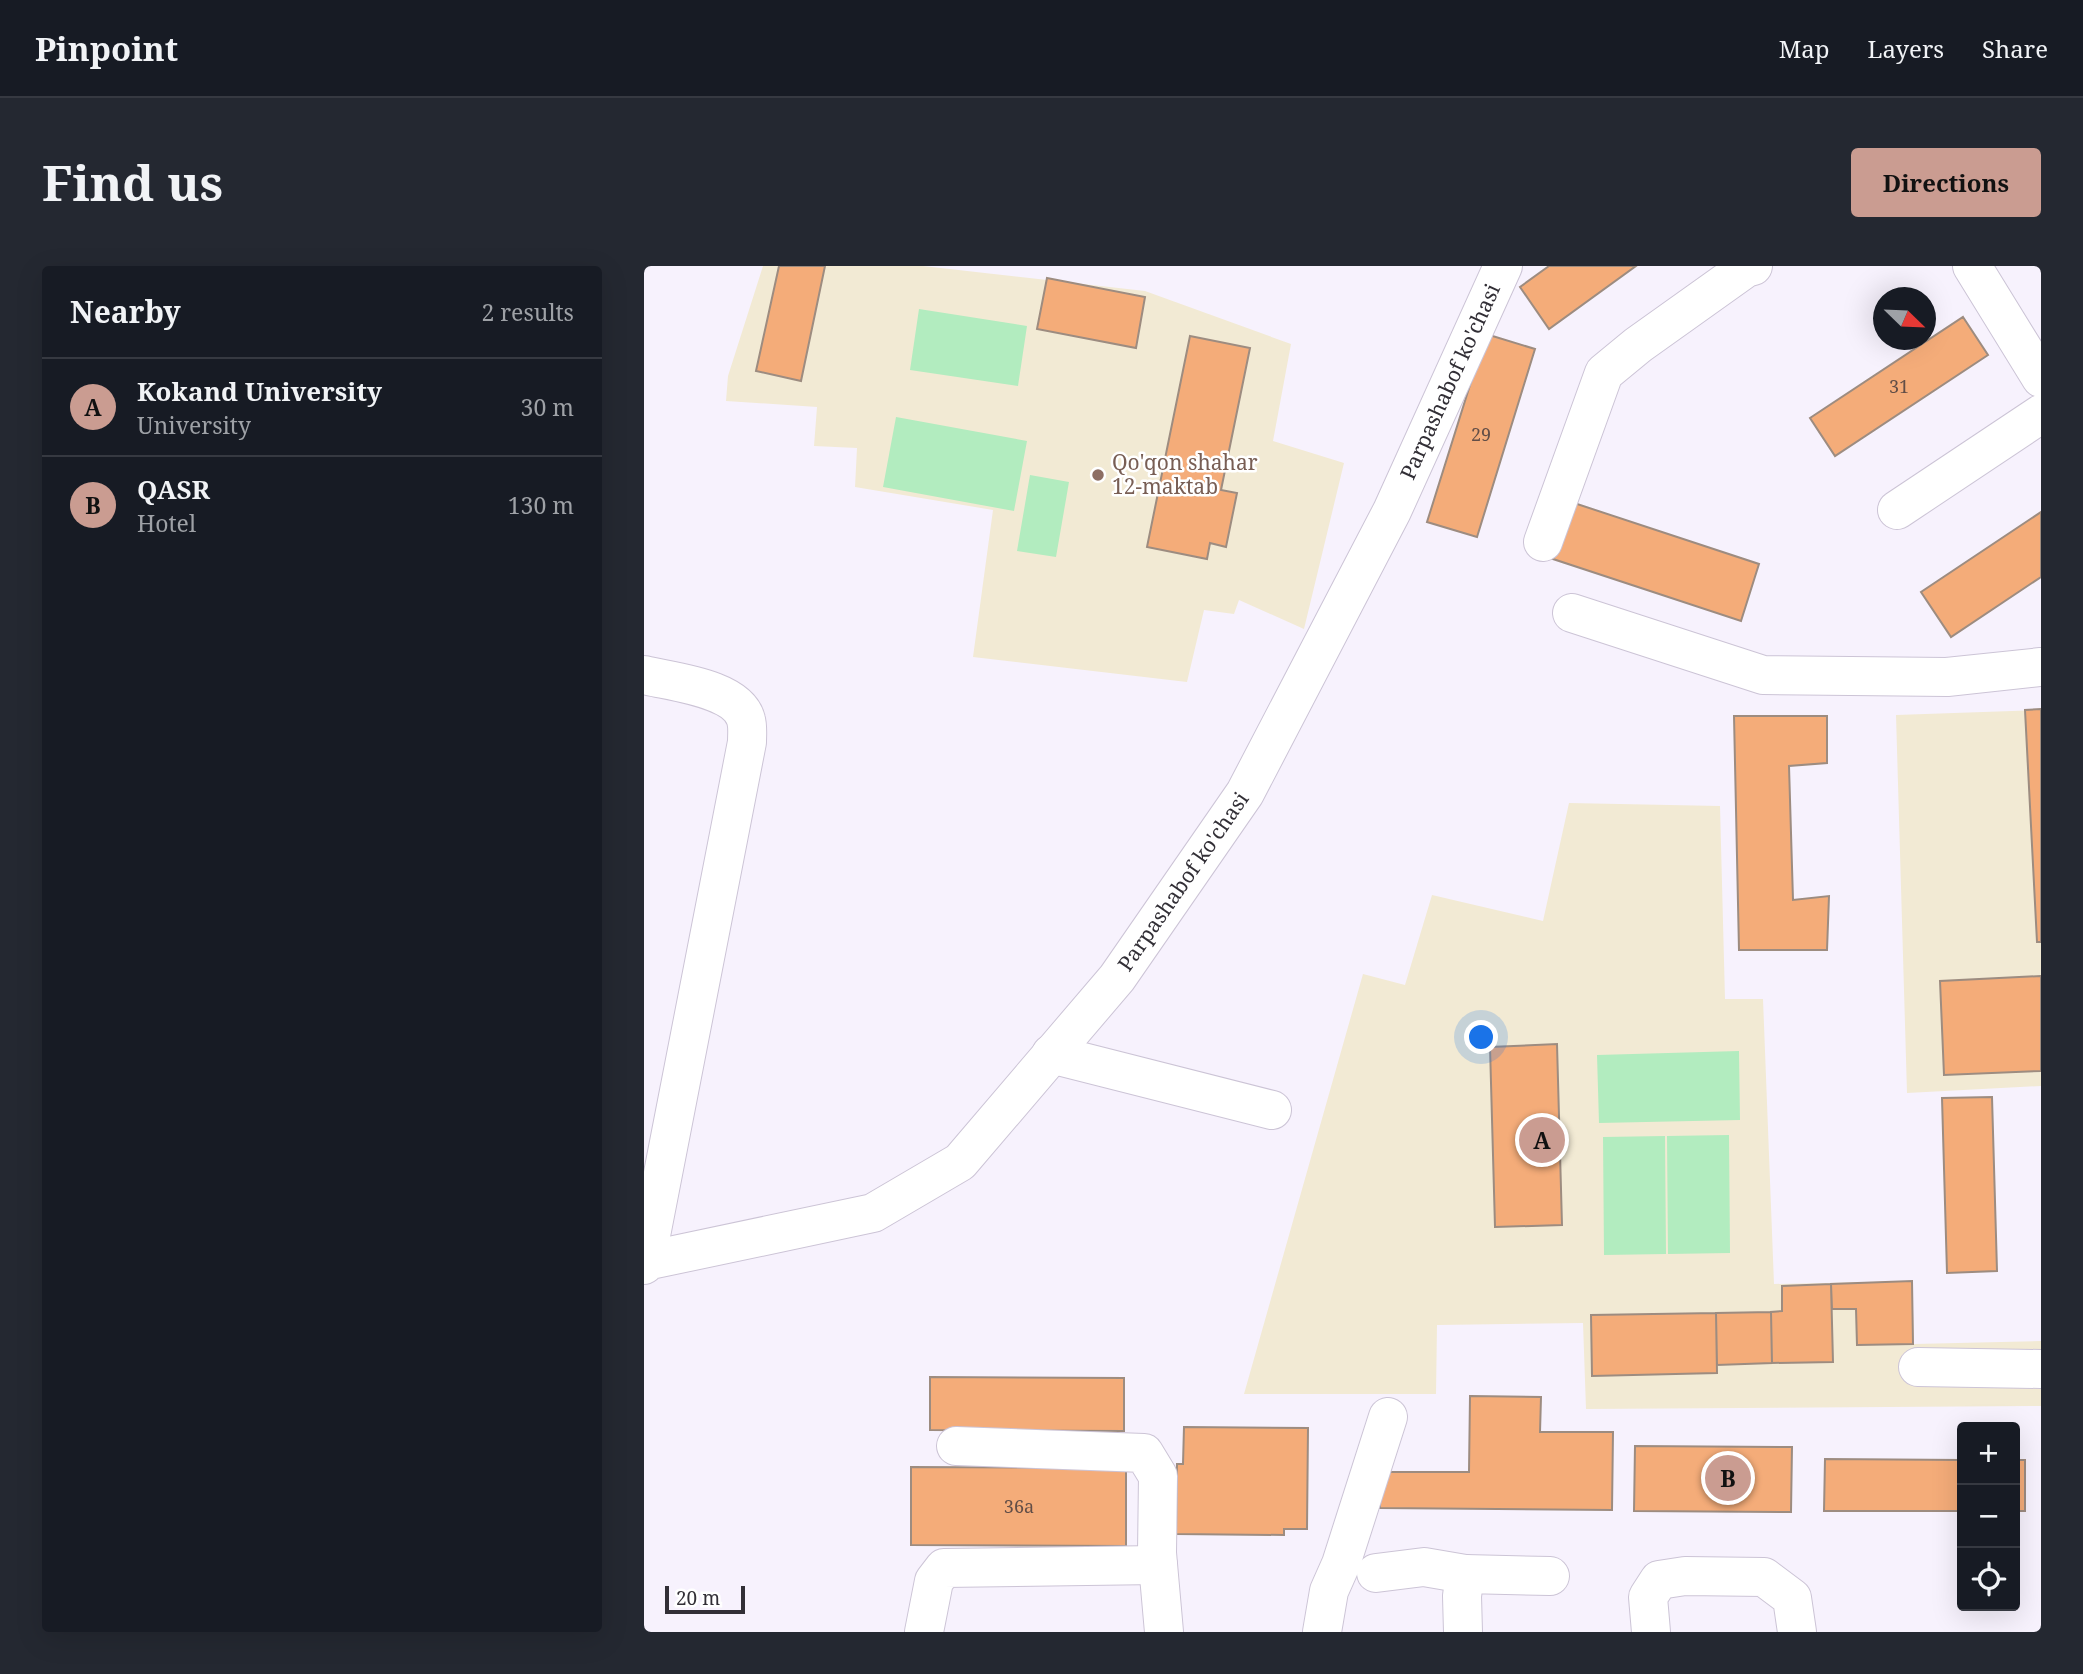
<!DOCTYPE html>
<html lang="en">
<head>
<meta charset="utf-8">
<style>
	:root { --surface:#171b24; --page:#242831; --text:#f1f3f6; --muted:#9ea1a6; --line:#363941; --accent:#ca9c91 }
	body { margin:0; font-family:"Noto Serif",serif; background:var(--page); color:var(--text) }
	.controls { position:absolute; right:21px; bottom:21px; display:grid; overflow:hidden; border-radius:7px; box-shadow:0 7px 28px #0002 }
	.controls button { width:63px; height:63px; display:grid; place-items:center; padding:0; border:0; border-bottom:2px solid var(--line); background:var(--surface); color:var(--text); font:35px sans-serif }
	.compass { position:absolute; left:1229px; top:21px; width:63px; height:63px; border-radius:50%; background:var(--surface); box-shadow:0 7px 28px #0002; rotate:113deg }
	.scale { position:absolute; left:21px; bottom:18px; width:80px; box-sizing:border-box; padding-left:7px; border:4px solid #322f36; border-top:0; font-size:19px; line-height:24px; white-space:nowrap; color:#322f36; -webkit-text-stroke:5px #fff; paint-order:stroke }
	.you { position:absolute; left:838px; top:772px; width:24px; height:24px; margin:-18px; border:5px solid #fff; border-radius:50%; background:#1a73e8; box-shadow:0 0 0 10px #1a73e833 }
	.badge { display:grid; place-items:center; width:46px; height:46px; border-radius:50%; background:var(--accent); color:#111; font-size:23px; font-weight:700 }
	.pin { position:absolute; translate:-50% -50%; border:4px solid #fff; box-shadow:0 2px 7px #0006 }
	.list { margin:0; padding:0; list-style:none }
	h2 { display:flex; justify-content:space-between; align-items:center; height:91px; margin:0; padding:0 28px; font-size:30px }
	h2 small { font-size:23px; font-weight:400; color:var(--muted) }
	.list li { display:grid; grid-template-columns:46px 1fr auto; gap:21px; align-items:center; box-sizing:border-box; height:98px; padding:0 28px; border-top:2px solid var(--line) }
	.list b { display:block; font-size:26px; white-space:nowrap }
	.list p { margin:0; font-size:23px; white-space:nowrap; color:var(--muted) }
	.list em { font-size:23px; font-style:normal; color:var(--muted) }
	.icon { flex:none; width:38px; height:38px; fill:none; stroke:currentColor; stroke-width:2; stroke-linecap:round; stroke-linejoin:round }
	.map { position:relative; flex:none; width:1397px; height:1366px; overflow:hidden; border-radius:7px }
	header { display:flex; align-items:center; gap:42px; box-sizing:border-box; height:98px; padding:0 35px; background:var(--surface); border-bottom:2px solid var(--line) }
	header strong { font-size:33px }
	nav { display:flex; gap:38px; margin-inline-start:auto; font-size:24px }
	.intro { display:flex; align-items:center; justify-content:space-between; box-sizing:border-box; height:168px; padding:0 42px }
	h1 { margin:0; font-size:49px }
	.button { padding:18px 32px; border-radius:7px; background:var(--accent); color:#111; font-size:24px; font-weight:700 }
	main { display:flex; gap:42px; padding:0 42px }
	aside { flex:1; background:var(--surface); border-radius:7px; box-shadow:0 7px 28px #0002 }
	.map>svg:first-child { display:block }
	.education { fill:#f2ead4 }
	.green { fill:#b2ecbf }
	.building { fill:#f4ac79; stroke:#9d8c80; stroke-width:2 }
	.lines { fill:none; stroke-linecap:round; stroke-linejoin:round }
	.minor-casing { stroke:#ccc4d6; stroke-width:40 }
	.minor { stroke:#fff; stroke-width:38 }
	.education-dot { fill:#8d6e63; stroke:#fff; stroke-width:2.5 }
	.labels { text-anchor:middle; stroke-width:5; stroke-linejoin:round; paint-order:stroke }
	.number-label { font-size:18px; fill:#624e47 }
	.street-label { font-size:21px; fill:#322f36; stroke:#fff }
	.education-label { font-size:21px; fill:#785e54; stroke:#fff; text-anchor:start }
</style>
</head>
<body>
<header>
<strong>Pinpoint</strong>
<nav><a>Map</a><a>Layers</a><a>Share</a></nav>
</header>
<div class="intro"><h1>Find us</h1><a class="button">Directions</a></div>
<main>
<aside>
<h2>Nearby<small>2 results</small></h2>
<ul class="list">
<li><span class="badge">A</span><div><b>Kokand University</b><p>University</p></div><em>30 m</em></li>
<li><span class="badge">B</span><div><b>QASR</b><p>Hotel</p></div><em>130 m</em></li>
</ul>
</aside>
<div class="map">
<svg width="1397" height="1366" viewBox="0 0 1397 1366">
	<rect width="100%" height="100%" fill="#f7f2fd"/>
	<!-- education -->
	<path class="education" d="M119,0H279L501,25L647,78L629,175L700,197L660,363L595,334L590,348L560,344L543,416L329,391L349,244L211,221L213,182L170,180L173,141L82,135L84,110Z
		M1397,444V820L1263,827L1252,449Z
		M925,537L1076,540L1081,733H1119L1130,1018L1268,1015L1270,1078L1397,1075V1140L942,1143L939,1057L793,1059L792,1128H600L719,708L761,719L788,629L899,655Z"/>
	<!-- green -->
	<path class="green" d="M275,43L383,60L374,120L266,104Z
		M252,151L383,175L370,245L239,221Z
		M386,209L425,216L412,291L373,285Z
		M1095,785L1096,854L955,857L953,789Z
		M1085,869L1086,987L1024,988L1023,870Z
		M1021,870L1022,988L960,989L959,871Z"/>
	<!-- building -->
	<path class="building" d="M135,0H181L157,115L112,105Z
		M905,0H992L905,63L876,21Z
		M403,12L501,31L492,82L393,63Z
		M1319,51L1344,89L1191,190L1166,152Z
		M842,68L891,83L833,271L783,256Z
		M546,70L606,82L577,224L593,227L582,281L566,277L563,293L503,281Z
		M924,235L1115,298L1097,355L906,292Z
		M1397,246V311L1307,371L1277,326Z
		M1397,443V676H1393L1381,444Z
		M1090,450H1183V497L1145,500L1149,634L1185,630L1183,684H1095Z
		M1397,710V805L1300,809L1296,715Z
		M913,778L918,959L851,961L846,781Z
		M1348,831L1353,1005L1303,1007L1298,832Z
		M1268,1015L1269,1078L1213,1079L1212,1043H1188L1187,1018Z
		M1187,1018L1189,1096L1128,1097L1127,1046L1138,1045V1020Z
		M1127,1046L1128,1097L1073,1099L1072,1047Z
		M1072,1047L1073,1107L948,1110L947,1049Z
		M286,1111L480,1112V1165L286,1164Z
		M826,1130L897,1131L896,1166H969L968,1244L736,1242V1206H825Z
		M540,1161L664,1162L663,1263H640V1269L532,1268L533,1198H539Z
		M991,1180L1148,1181L1147,1246L990,1245Z
		M1181,1193L1318,1194V1245H1180Z
		M1371,1194H1381V1245H1371Z
		M267,1201L482,1202V1280L267,1279Z"/>
	<g class="lines">
		<!-- minor casing -->
		<g class="minor-casing">
			<g id="minor">
				<path d="M1328,0L1397,112"/>
				<path d="M1253,244L1397,148"/>
				<path d="M899,276L960,107L994,79L1102,2L1109,0"/>
				<path d="M928,347L1119,409L1303,411L1397,401"/>
				<path d="M0,409C28,416 94,422 102,454C104,461 103,469 103,476L2,995"/>
				<path d="M407,788L628,844"/>
				<path id="s1" d="M0,999L2,995L229,947L316,896L473,712L601,527L748,245L859,0"/>
				<path d="M1274,1101L1397,1103"/>
				<path d="M312,1180L500,1187L514,1210L513,1287L520,1366"/>
				<path d="M732,1307L780,1301L821,1308"/>
				<path d="M280,1366L290,1315L300,1302L514,1299"/>
				<path d="M678,1366L685,1325L697,1298L744,1151"/>
				<path d="M819,1366L818,1330L821,1308L906,1310"/>
				<path d="M1007,1366L1004,1331L1015,1314L1041,1310L1120,1311L1148,1332L1153,1366"/>
			</g>
		</g>
		<!-- minor -->
		<use href="#minor" class="minor"/>
	</g>
	<!-- markers -->
	<circle class="education-dot" cx="454" cy="209" r="7"/>
	<g class="labels">
		<!-- number labels -->
		<g class="number-label">
			<text x="1255" y="127">31</text>
			<text x="837" y="175">29</text>
			<text x="375" y="1247">36a</text>
		</g>
		<!-- street labels -->
		<g class="street-label">
			<text dy="7" stroke="none"><textPath href="#s1" startOffset="1264">Parpashabof ko'chasi</textPath></text>
			<text dy="7" stroke="none"><textPath href="#s1" startOffset="696">Parpashabof ko'chasi</textPath></text>
		</g>
		<!-- education labels -->
		<g class="education-label">
			<text x="468" y="204">Qo'qon shahar<tspan x="468" dy="24">12-maktab</tspan></text>
		</g>
	</g>
</svg>
<div class="controls">
<button>+</button>
<button>−</button>
<button><svg class="icon" aria-label="locate" viewBox="0 0 24 24"><circle cx="12" cy="12" r="6"/><path d="M12 2v4M12 18v4M2 12h4M18 12h4"/></svg></button>
</div>
<svg class="compass" viewBox="-18 -18 36 36"><path d="M0-13l5 13h-10z" fill="#e53935"/><path d="M0 13l5-13h-10z" fill="#9ea1a6"/></svg>
<div class="scale">20 m</div>
<div class="you"></div>
<div class="pin badge" style="left:898px;top:874px">A</div>
<div class="pin badge" style="left:1084px;top:1212px">B</div>
</div>
</main>
</body>
</html>
